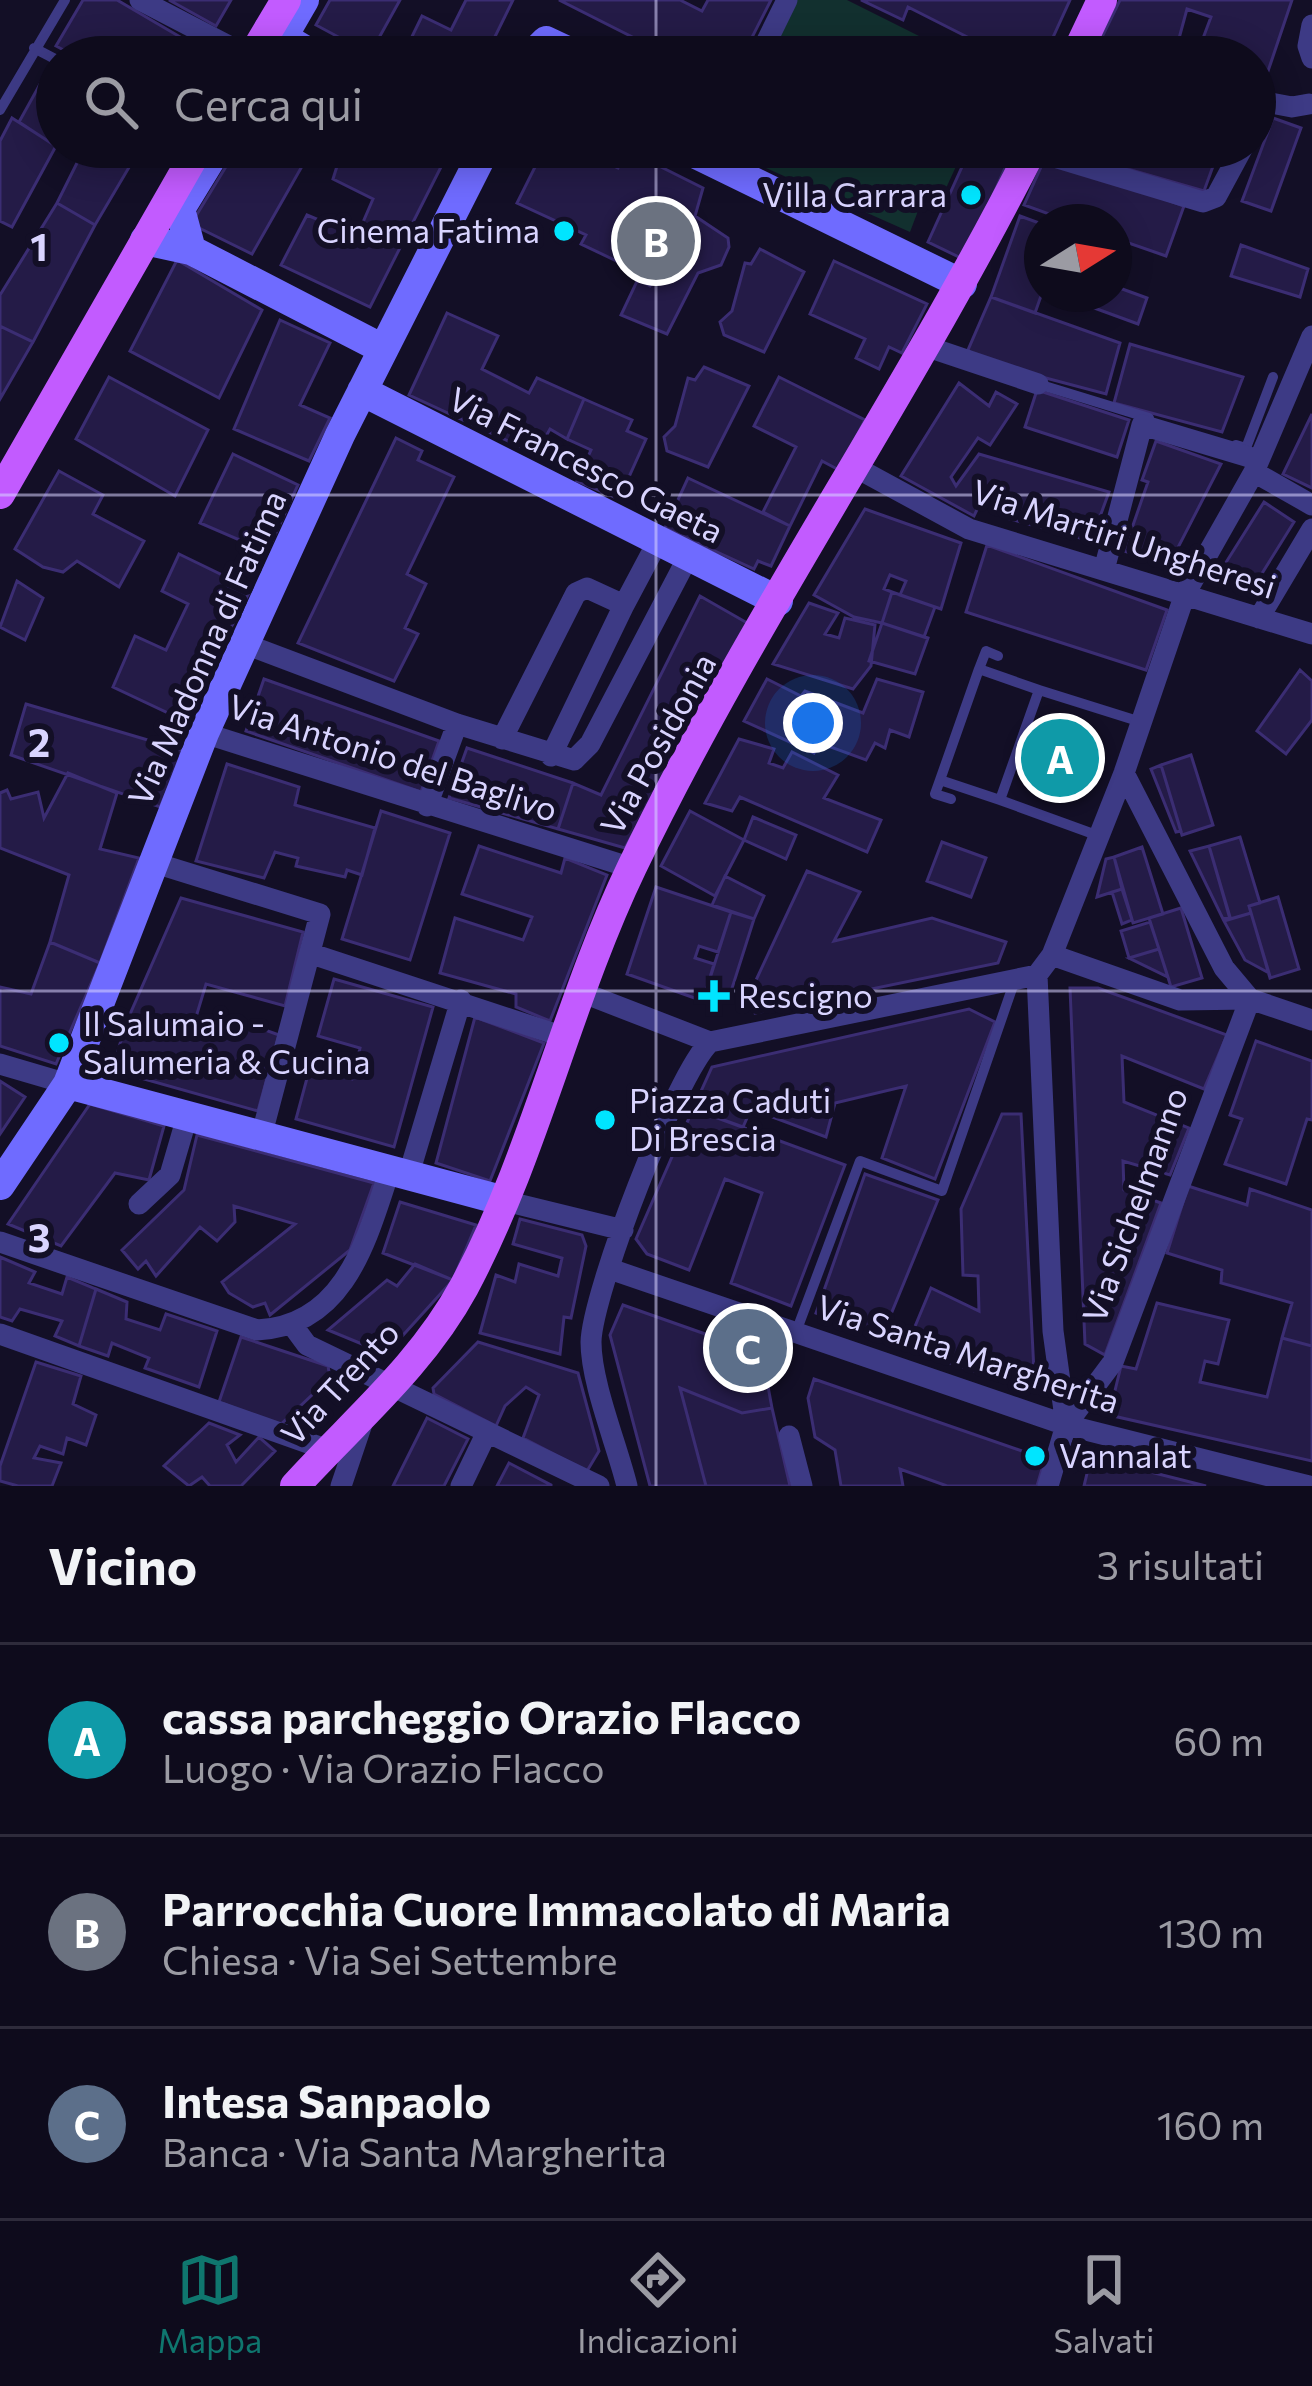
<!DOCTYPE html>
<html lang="it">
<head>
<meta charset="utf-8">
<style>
	:root { --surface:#0e0b1c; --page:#1c1929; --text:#f1f3f6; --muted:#9b9ba3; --line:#2e2b3b; --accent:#0f766e }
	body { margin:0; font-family:Commissioner,sans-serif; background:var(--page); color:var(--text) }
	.compass { position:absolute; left:1024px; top:204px; width:108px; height:108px; border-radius:50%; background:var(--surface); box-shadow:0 6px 30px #0003; rotate:79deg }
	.you { position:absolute; left:813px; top:723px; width:42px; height:42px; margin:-30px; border:9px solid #fff; border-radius:50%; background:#1a73e8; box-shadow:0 0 0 18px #1a73e833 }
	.badge { display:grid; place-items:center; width:78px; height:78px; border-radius:50%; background:var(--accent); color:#fff; font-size:39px; font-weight:700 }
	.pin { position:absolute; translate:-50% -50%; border:6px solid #fff; box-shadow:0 3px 12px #0006 }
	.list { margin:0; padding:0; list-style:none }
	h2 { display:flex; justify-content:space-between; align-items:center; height:156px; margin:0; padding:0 48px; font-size:51px }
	h2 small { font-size:39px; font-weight:400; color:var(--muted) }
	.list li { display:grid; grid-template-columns:78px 1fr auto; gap:36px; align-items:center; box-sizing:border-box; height:192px; padding:0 48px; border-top:3px solid var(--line) }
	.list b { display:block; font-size:45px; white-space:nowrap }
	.list p { margin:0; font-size:39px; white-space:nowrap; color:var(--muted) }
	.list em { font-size:39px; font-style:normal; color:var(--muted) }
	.icon { flex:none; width:66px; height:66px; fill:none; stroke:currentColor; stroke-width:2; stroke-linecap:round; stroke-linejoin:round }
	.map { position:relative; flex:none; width:1312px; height:1486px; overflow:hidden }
	.search { position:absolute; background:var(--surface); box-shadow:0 6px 30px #0003; left:36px; right:36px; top:36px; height:132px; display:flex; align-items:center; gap:30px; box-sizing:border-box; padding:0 42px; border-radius:66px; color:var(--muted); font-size:45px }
	.sheet { height:732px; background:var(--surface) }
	nav { display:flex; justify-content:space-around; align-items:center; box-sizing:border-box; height:168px; border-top:3px solid var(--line); background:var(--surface); font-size:33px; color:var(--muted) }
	nav a { display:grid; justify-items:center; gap:6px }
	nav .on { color:var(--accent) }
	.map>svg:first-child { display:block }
	.green { fill:#12302f }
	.building { fill:#241b47; stroke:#3b2d73; stroke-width:3 }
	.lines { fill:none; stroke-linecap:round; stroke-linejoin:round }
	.lane { stroke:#3d3a85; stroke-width:10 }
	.street { stroke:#3d3a85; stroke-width:21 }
	.secondary { stroke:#6f6bff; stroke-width:30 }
	.primary { stroke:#c25bff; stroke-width:30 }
	.grid { fill:none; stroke:#d9d4ff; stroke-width:3; stroke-opacity:0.55 }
	.poi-dot { fill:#00e5ff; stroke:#130f26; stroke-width:4.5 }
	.labels { text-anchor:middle; stroke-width:12; stroke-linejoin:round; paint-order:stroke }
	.poi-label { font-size:33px; fill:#d9d4ff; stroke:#130f26; text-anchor:start }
	.street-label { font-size:33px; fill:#d9d4ff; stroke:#130f26 }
	.grid-label { font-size:39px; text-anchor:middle; font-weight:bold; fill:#d9d4ff; stroke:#130f26; stroke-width:12; stroke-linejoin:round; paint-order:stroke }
</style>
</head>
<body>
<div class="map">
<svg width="1312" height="1486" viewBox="0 0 1312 1486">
	<rect width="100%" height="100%" fill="#130f26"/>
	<!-- green -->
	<path class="green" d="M794,0H847L961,57H767Z
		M965,147L935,212L921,203L910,232L723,149Z"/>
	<!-- building -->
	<path class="building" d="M83,0H117L199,48L194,57H77L56,46Z
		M169,0H231L216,26Z
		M330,0H400L370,54L316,25Z
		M466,0H513L485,57H402L422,16L451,30Z
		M559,0H680L702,11L708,0H771L742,57H672Z
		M861,0H1070L1044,57H974L979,43L908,7L903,20Z
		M1120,0H1292L1263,86L1255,84V57H1196L1211,17L1187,9L1174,57L1102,37Z
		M49,68L57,72V147L19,122Z
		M12,118L56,146L12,227L0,221V141Z
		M1273,118L1301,128L1271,211L1242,201Z
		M58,147H141L95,225L57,203L79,159Z
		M238,147H313L252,254L191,224Z
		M343,147H416L443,163L370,307L281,265L307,215L357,236L373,199L333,179Z
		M545,147H575L618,168L627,150L703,188L695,216L728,238L729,247L721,265L698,273L667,334L621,315L638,279L650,286L654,279L581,244L586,235L517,203Z
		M971,147H1014L965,260L928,242Z
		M1051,147H1220L1204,191Z
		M1046,156L1184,206L1166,256L1114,238V222H1071L1024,205Z
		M57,203L95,225L33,342L0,326V295Z
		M1020,216L1042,224V293L1035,313L991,297Z
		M1241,245L1308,269L1300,297L1231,276Z
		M760,249L804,272L764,352L724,335L720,322L732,311L745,263L751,264Z
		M177,260L262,310L219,398L130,351Z
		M834,261L927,304L902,353L889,347L879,369L856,358L865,339L810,314Z
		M1114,286L1147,298L1138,324L1056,294H1114Z
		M991,297L1120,343L1106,394L978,360L968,350Z
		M447,313L498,336L482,369L529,393L537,378L584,399L567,439L550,429L536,454L409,395Z
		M280,320L330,343L300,405L330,418L309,461L234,429Z
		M0,326L33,342L0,399Z
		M1130,344L1243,377L1222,432L1114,403Z
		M704,367L749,386L708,467L667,451L664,437L675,426L688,378L695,380Z
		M109,377L208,430L175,496L76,439Z
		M779,377L865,420L839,470L822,461L790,526L763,512L796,447L754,426Z
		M959,383L989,406L996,392L1017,404L990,445L978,438L951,477L956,486L979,454L1109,492L1091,541L1010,519L1014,509L982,499L974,516L901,476Z
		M1037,390L1129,420L1117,457L1025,427Z
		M584,399L632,420L627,431L646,439L619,499L577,481L591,450L567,439Z
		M1312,414V488L1283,474Z
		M396,438L422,451L418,460L454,477L407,574L426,584L405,628L418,634L394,681L298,643Z
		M1156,441L1221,464L1169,565L1124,551L1148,482L1142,480Z
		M233,454L298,485L267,552L200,523Z
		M59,471L103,495L93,514L144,541L119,587L77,561L63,572L43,567L15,549Z
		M688,478L790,526L771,566L758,561L754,569L665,528Z
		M1264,502L1294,522L1256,583L1225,564Z
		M865,509L961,543L941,609L900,595L906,581L890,575L884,589L892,592L882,623L854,617L814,595Z
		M987,545L1167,610L1146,670L966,612Z
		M179,554L251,589L183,720L113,687L135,636L166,650L188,604L162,591Z
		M17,581L43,598L25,640L0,627Z
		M892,592L935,607L924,637L882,623Z
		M700,596L749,624L625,848L558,829L573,783L601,795Z
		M809,603L838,613L825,634L839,638L845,618L875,625L871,666L853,689L773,664Z
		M882,623L928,638L915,674L869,661Z
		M1300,670L1312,681V720L1286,754L1257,731Z
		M264,679L439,741L421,792L246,731Z
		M767,679L801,696L805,691L863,713L877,679L923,692L909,737L890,730L885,748L875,743L866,760L820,743L814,753L744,721Z
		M26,704L185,751L160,807L11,755Z
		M1051,738L1080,748L1069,778L1040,768Z
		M739,739L774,749L769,763L783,768L792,752L838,775L824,798L881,820L867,852L740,797L732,811L705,803Z
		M467,748L573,783L558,829L449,798Z
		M1191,755L1213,825L1182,835L1161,765Z
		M227,764L299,787L295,805L375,828L362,875L347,870L345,877L296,866L298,858L275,852L264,878L196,861Z
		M1161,765L1181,831L1176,832L1151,769Z
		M68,773L117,793L100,849L139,858L100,963L50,942L69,875L0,848V793L7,790L11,799L38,792L44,818Z
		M381,811L450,833L410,960L342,939Z
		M690,811L744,840L715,896L661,866Z
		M753,817L796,835L786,859L744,840Z
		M1240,837L1260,903L1249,906L1251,913L1230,919L1209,846Z
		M942,842L986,858L971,897L927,881Z
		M479,846L561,873L565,858L607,875L550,1021L516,1007V994L440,973L455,918L523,940L532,917L462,894Z
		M1209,846L1230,917L1223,919L1190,851Z
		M1142,847L1163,914L1133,923L1114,857Z
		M1114,857L1122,889L1097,897L1106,859Z
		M807,871L860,892L834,941L932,918L1006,942L998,963L755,1013L749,995Z
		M725,876L764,896L754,919L712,905Z
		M656,887L731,912L718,952L699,946L695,958L714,964L703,1001L627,974Z
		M1122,889L1132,920L1122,924L1112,892Z
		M1278,897L1299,969L1270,978L1249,906Z
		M181,898L303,932L285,1006L206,984L193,1027L236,1038L243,1022L279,1035L258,1111L112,1070L127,1021Z
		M1181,908L1202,978L1171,987L1149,918Z
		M731,912L754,919L728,1001L705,994Z
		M1251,913L1269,973L1245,960L1224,921Z
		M1150,922L1159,949L1129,958L1121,931Z
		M50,942L100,963L56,1064L0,1046V987L31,994Z
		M1159,949L1168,977L1129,958Z
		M334,979L433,1007L394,1147L296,1119L310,1067L352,1079L360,1048L318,1036Z
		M1070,988H1098L1227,1035L1204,1089L1122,1056L1124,1102L1189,1128L1170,1175L1123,1161L1124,1190L1161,1203L1105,1355L1085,1344Z
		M969,1009L995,1022L935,1179L882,1158L906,1086L835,1103L826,1137L751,1109L743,1127L693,1109L712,1067Z
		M475,1017L544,1043L490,1181L436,1163Z
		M1256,1041L1312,1061V1120L1307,1119L1286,1184L1225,1164L1242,1119L1230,1115Z
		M0,1081L25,1097L0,1134Z
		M90,1104L164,1126L149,1180L115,1173L61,1246L8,1224Z
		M693,1109L845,1165L791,1306L731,1283L762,1193L725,1179L689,1270L647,1254L636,1239Z
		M1002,1114H1021L1034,1372L1027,1389L906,1348L931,1288L979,1311L978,1276L963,1275L961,1209Z
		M197,1135L374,1183L350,1250L270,1315L265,1303L253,1307L229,1293L222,1282L295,1224L234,1206L235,1222L217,1241L200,1227L156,1276L146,1261L138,1269L122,1250L184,1190Z
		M865,1174L938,1200L882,1336L816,1313Z
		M1188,1186L1247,1205L1250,1189L1312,1210V1346L1282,1338L1292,1303L1221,1283L1222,1270L1167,1253Z
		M400,1202L476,1225L453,1280L383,1253Z
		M520,1219L582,1235L586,1246L571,1318L564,1317L560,1354L480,1333L496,1275L515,1282L519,1264L558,1276L562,1258L513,1244Z
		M0,1257L35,1272L29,1283L62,1294L67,1277L96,1289L79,1346L55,1336L62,1321L20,1309L12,1321L0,1317Z
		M415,1264L453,1280L386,1354L328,1330L387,1280L397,1286Z
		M96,1289L127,1302L126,1319L160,1330L166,1314L217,1331L199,1387L145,1368L149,1358L112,1343L108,1356L79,1346Z
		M1157,1303L1229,1320L1218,1364L1205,1361L1200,1382L1267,1397L1282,1338L1312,1346V1461L1109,1415L1121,1366L1136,1369Z
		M623,1305L762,1354L772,1408L742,1413L680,1388L706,1486H650L610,1335Z
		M241,1337L328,1366L330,1378L279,1426L219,1402Z
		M478,1342L578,1373L599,1451L587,1471L523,1438L539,1395L526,1387L505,1406L496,1426L434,1394L433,1388Z
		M36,1362L81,1376L73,1404L96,1415L86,1445L67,1438L63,1454L40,1446L34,1458L61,1463L52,1486H18L0,1481V1466Z
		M814,1379L1045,1459L1037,1486H947L900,1469L903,1486H841L835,1450L815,1437L808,1398Z
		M680,1388L742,1413L772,1408L790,1486H706Z
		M427,1418L468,1439L444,1486H393Z
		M209,1423L240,1435L227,1445L236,1462L259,1437L275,1451L241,1486H210L202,1477L189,1486L164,1466Z
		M1091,1457L1206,1486H1084Z
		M509,1463L551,1485V1486H497Z"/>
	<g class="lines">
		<!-- lane -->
		<path class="lane" d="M34,48L57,60
			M0,110L65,0
			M1038,384L1149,418
			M1236,445L1246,448L1273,377
			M979,669L986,651L998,656
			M940,780L935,794L951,799
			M1000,800L940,780L979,669L1039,690
			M1099,836L1000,800L1039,690L1141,722
			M796,1332L860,1161L942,1191L1015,980"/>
		<!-- street -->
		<path class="street" d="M140,0L250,57
			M1312,25L1308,46L1312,58
			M1082,41L1129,57
			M759,57L787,0
			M1255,100L1292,107L1309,104
			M1031,150L1203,202L1216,197L1243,147
			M928,347L1038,384
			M855,467L969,529L1312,634
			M1254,472L1312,505
			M1104,570L1142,425L1259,460
			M1259,618L1312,529
			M245,644L457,724L574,760L590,744L688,557
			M204,733L632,868
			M502,739L576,593L587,588L624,605L658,541
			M551,756L624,605
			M1124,773L1224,968L1250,999
			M427,806L457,724
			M155,863L320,914L261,1137
			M312,954L564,1037
			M1052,955L1180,1000L1250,999L1312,1020
			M581,992L710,1042
			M710,1042L1037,975
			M0,1064L68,1084
			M408,1177L461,1000
			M501,1200L623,1230
			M139,1204L170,1175L187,1117
			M0,1242L257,1330C344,1326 366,1242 389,1172
			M610,1269L1066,1425L1309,1486
			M293,1326L307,1345L599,1486
			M0,1334L328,1450
			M1066,1425L1053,1331L1037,975L1052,955L1124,773L1185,594L1254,472L1312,336
			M789,1436L802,1486
			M341,1486L364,1418
			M461,1486L487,1432
			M627,1486C617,1445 591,1383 591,1342C592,1293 676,1074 710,1042
			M1048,1486L1066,1425L1113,1362L1250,999"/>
		<!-- secondary -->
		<path class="secondary" d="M269,29L316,57
			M271,57L304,0
			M530,57L546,41L580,57
			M682,147L962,284
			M145,240L191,250L383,349
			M191,250L180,209L218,147
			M362,391L778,601
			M68,1084L501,1200
			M0,1185L68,1084L204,733L340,435L486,147"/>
		<!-- primary -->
		<path class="primary" d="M252,57L286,0
			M1075,57L1102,0
			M0,494L199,147
			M295,1486C354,1421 421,1366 464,1287C535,1154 567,1002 632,867C751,619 910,392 1033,147"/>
	</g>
	<!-- grid -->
	<path class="grid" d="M656,0V57M656,147V1486M0,495H1312M0,991H1312"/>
	<!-- markers -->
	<g class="poi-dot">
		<circle cx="971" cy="195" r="12"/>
		<circle cx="564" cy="231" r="12"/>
		<path d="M708 978h12v12h12v12h-12v12h-12v-12h-12v-12h12z"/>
		<circle cx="59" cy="1043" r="12"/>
		<circle cx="605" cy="1120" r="12"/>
		<circle cx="1035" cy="1456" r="12"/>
	</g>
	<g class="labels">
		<!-- poi labels -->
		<g class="poi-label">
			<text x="947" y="207" text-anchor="end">Villa Carrara</text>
			<text x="540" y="243" text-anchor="end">Cinema Fatima</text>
			<text x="738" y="1008">Rescigno</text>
			<text x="83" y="1036">Il Salumaio -<tspan x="83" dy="38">Salumeria &amp; Cucina</tspan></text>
			<text x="629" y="1113">Piazza Caduti<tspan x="629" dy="38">Di Brescia</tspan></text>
			<text x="1059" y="1468">Vannalat</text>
		</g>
		<!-- street labels -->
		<g class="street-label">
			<text transform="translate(586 465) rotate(27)" y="12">Via Francesco Gaeta</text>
			<text transform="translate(1124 539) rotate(18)" y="12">Via Martiri Ungheresi</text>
			<text transform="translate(207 648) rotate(-66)" y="12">Via Madonna di Fatima</text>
			<text transform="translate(658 744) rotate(-61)" y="12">Via Posidonia</text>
			<text transform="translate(393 758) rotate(18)" y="12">Via Antonio del Baglivo</text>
			<text transform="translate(1135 1205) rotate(-70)" y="12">Via Sichelmanno</text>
			<text transform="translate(968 1354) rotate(18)" y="12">Via Santa Margherita</text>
			<text transform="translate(340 1383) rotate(-47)" y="12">Via Trento</text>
		</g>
	</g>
	<g class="grid-label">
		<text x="39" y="261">1</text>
		<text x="39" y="757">2</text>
		<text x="39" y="1252">3</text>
	</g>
</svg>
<svg class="compass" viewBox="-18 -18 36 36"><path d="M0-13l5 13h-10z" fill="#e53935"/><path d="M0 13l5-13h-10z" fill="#9b9ba3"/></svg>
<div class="you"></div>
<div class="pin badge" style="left:1060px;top:758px;background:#0f9aa8">A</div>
<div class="pin badge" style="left:656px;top:241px;background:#6b7280">B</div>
<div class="pin badge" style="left:748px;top:1348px;background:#5c6f8a">C</div>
<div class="search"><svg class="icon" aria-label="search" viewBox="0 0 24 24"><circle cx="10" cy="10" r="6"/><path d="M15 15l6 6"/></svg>Cerca qui</div>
</div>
<section class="sheet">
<h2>Vicino<small>3 risultati</small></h2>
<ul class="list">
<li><span class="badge" style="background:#0f9aa8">A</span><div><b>cassa parcheggio Orazio Flacco</b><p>Luogo · Via Orazio Flacco</p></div><em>60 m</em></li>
<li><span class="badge" style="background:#6b7280">B</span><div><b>Parrocchia Cuore Immacolato di Maria</b><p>Chiesa · Via Sei Settembre</p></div><em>130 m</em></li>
<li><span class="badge" style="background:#5c6f8a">C</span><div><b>Intesa Sanpaolo</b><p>Banca · Via Santa Margherita</p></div><em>160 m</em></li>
</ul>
</section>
<nav>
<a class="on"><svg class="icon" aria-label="map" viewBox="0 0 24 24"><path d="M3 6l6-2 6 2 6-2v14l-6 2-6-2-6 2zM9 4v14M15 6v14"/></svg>Mappa</a>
<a><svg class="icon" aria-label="directions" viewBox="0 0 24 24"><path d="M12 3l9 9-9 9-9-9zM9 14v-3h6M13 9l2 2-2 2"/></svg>Indicazioni</a>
<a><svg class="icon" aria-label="saved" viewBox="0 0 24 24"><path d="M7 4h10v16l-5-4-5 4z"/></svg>Salvati</a>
</nav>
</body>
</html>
